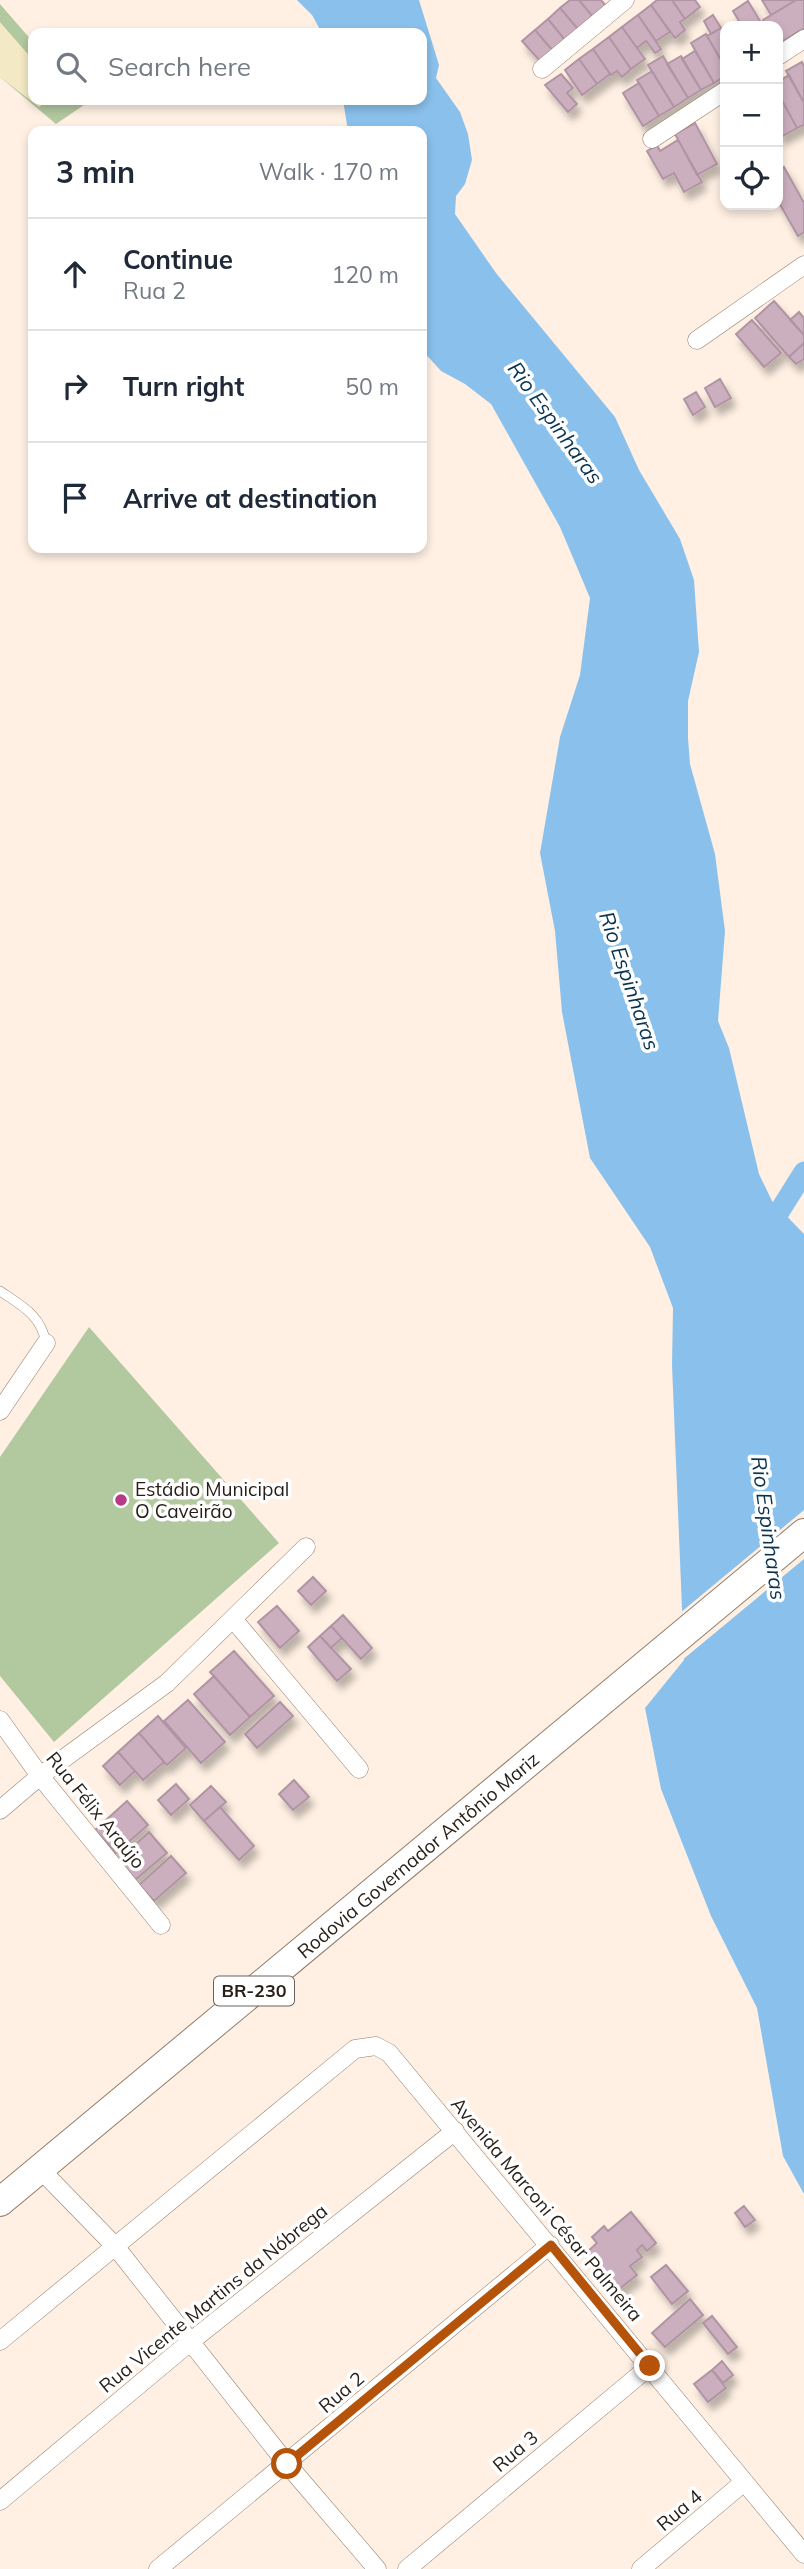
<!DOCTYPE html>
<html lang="en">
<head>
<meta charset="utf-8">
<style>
	:root { --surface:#fff; --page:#f6f6f7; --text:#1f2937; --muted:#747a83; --line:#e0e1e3 }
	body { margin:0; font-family:Mulish,sans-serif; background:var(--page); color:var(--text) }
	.controls { position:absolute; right:21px; top:21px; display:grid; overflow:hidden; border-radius:14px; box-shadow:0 4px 10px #0003 }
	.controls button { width:63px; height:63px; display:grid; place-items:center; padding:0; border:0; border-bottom:2px solid var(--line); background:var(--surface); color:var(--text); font:35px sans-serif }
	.stop { position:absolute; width:21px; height:21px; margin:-16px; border:5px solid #b45309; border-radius:50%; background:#fff }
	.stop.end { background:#b45309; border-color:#fff; box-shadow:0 2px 7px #0008 }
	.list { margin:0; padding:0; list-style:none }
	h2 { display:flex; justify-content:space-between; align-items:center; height:91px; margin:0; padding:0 28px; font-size:30px }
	h2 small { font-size:23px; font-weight:400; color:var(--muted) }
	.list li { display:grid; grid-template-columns:46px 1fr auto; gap:21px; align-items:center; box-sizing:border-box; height:112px; padding:0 28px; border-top:2px solid var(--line) }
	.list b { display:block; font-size:26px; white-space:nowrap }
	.list p { margin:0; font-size:23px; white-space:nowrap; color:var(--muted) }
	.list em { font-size:23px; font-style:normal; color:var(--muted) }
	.icon { flex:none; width:38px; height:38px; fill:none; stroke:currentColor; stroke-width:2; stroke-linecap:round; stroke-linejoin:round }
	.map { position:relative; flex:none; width:804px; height:2569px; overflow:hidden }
	.search { position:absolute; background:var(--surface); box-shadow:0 4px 10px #0003; left:28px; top:28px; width:399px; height:77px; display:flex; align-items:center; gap:18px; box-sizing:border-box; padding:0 24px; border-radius:14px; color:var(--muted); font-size:26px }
	.panel { position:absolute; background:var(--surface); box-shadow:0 4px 10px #0003; left:28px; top:126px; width:399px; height:427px; border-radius:14px }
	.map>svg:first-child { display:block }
	.green { fill:#b2c89f }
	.sand { fill:#f3e9c4 }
	.water { fill:#8ac1ec }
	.pier { fill:#fff0e3 }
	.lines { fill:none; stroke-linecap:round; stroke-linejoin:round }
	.canal { stroke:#8ac1ec; stroke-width:21 }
	.building { fill:#ccafbf; stroke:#b094a3; stroke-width:2; filter:url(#shadow) }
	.service-casing { stroke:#927d69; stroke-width:10 }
	.minor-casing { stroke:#927d69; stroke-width:19 }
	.trunk-casing { stroke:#927d69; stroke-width:30 }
	.service { stroke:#fff; stroke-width:9 }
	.minor { stroke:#fff; stroke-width:18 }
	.trunk { stroke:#fff; stroke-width:28 }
	.route { stroke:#b45309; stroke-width:9 }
	.poi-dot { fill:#b83987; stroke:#fff; stroke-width:2.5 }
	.labels { text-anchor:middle; stroke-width:7; stroke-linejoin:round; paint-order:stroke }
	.shield { fill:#fff; stroke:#68625d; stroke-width:2 }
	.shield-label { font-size:18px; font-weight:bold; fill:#271e17 }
	.poi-label { font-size:19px; fill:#271e17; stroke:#fff; text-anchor:start }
	.street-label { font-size:19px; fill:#271e17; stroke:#fff }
	.water-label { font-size:21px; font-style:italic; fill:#083451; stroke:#fff }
</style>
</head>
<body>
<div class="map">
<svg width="804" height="2569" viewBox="0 0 804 2569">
	<defs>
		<filter id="shadow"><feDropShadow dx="4.5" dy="8" stdDeviation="3.5" flood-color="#0004"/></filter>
	</defs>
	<rect width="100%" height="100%" fill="#fff0e3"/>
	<!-- green -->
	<path class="green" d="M0,4L33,42V100H84L87,103L56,124L0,77Z
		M89,1327L279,1543L54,1742L0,1676V1457Z"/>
	<!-- sand -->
	<path class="sand" d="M0,22L33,60V100H47L39,107L0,77Z"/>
	<!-- water -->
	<path class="water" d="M297,0H419L439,65L436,78L460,112L468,134L472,160L465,184L456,196L455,214L496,273L615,417L639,470L680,539L694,580L699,652L688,701V738L690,764L715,854L725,931L718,1021L729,1048L759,1174L772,1201L804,1234V1531L683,1633L672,1365L673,1308L650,1247L590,1158L562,1012L555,931L540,853L560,737L580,675L590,598L560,527L491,404L465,384L441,371L422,350V131H348L343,100H422V33H322L312,15Z
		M804,1539V2194L783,2156L757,2008L711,1916L661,1789L645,1708L684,1660V1639Z"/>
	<!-- pier -->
	<path class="pier" d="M804,1510V1559L675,1666L681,1659L680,1613Z"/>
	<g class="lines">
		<!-- canal -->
		<path class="canal" d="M766,1233L804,1172"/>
	</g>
	<!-- building -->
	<path class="building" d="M570,0H579L593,17L578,29L560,8Z
		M579,0H601L606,6L593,17Z
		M657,0H672L685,19L680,22L685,30L675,38L651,5Z
		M672,0H695L700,7L685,19Z
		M762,0H796L771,15Z
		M796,0H804V28L778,44V26H767L763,20Z
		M748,1L763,26H742L733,11Z
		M651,5L670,32L656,41L638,15Z
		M560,8L578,29L565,40L548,19Z
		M638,15L661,49L655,53L646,41L637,48L622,27Z
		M713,15L721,28L711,34L704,21Z
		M548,19L565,40L553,51L535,30Z
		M622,27L645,59L631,69L609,37Z
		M721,28L725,35V67L707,36Z
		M535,30L553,51L540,61L522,41Z
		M706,34L725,67V76L714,83L691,43Z
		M609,37L631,69L622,77L617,71L611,75L593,49Z
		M593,49L610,74L597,84L579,59Z
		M695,51L714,83L701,90L682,59Z
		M663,56L688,98L674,107L648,65Z
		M681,56L701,90L688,98L667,64Z
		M579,59L597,84L582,95L565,70Z
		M802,62L804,66V103L786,71Z
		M652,71L674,107L659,116L637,80Z
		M561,74L573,88L567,93L577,104L568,112L545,85Z
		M789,75L804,103V125L797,128L778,93V82Z
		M639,83L659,116L643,126L623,93Z
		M778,93L797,128L781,137L778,132Z
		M695,123L717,164L697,175L675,134Z
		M678,140L702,182L684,192L674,173L663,179L647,151L657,145L660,151Z
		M784,167L804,203V232L798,236L778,201V171Z
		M774,301L804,335V343L789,357L755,318Z
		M799,312L804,318V335L790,320Z
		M752,320L781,353L764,367L736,334Z
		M804,343V359L796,364L789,357Z
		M720,379L731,398L715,407L705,388Z
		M696,392L705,407L693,415L684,399Z
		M313,1577L326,1591L311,1605L298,1591Z
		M277,1606L299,1631L280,1648L258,1622Z
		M343,1615L372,1648L361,1659L331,1626Z
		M331,1626L342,1638L331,1648L320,1636Z
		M320,1636L351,1669L337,1681L308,1647Z
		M234,1651L274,1696L250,1717L210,1672Z
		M214,1676L250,1717L230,1735L194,1694Z
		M188,1700L225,1742L201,1763L164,1721Z
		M280,1702L293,1716L257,1748L245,1734Z
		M158,1716L186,1748L167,1765L139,1733Z
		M139,1733L164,1762L143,1780L118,1752Z
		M118,1752L135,1771L120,1785L103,1766Z
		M294,1780L309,1797L293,1810L279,1794Z
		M176,1784L189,1799L171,1815L158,1800Z
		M211,1786L226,1802L204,1821L190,1805Z
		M127,1801L148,1825L116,1853L95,1830Z
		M220,1807L254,1846L239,1860L204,1821Z
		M149,1832L167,1853L135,1880L118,1861Z
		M171,1856L186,1873L154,1901L139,1885Z
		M744,2206L755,2220L745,2227L735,2213Z
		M631,2212L656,2243L647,2251L642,2245L637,2250L642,2257L630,2266L637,2275L618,2290L587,2252L597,2243L592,2237L604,2226L608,2231Z
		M666,2265L688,2291L672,2304L651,2277Z
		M690,2299L703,2315L665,2347L652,2333Z
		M712,2316L737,2347L728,2354L703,2323Z
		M722,2361L733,2375L723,2383L712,2370Z
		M712,2370L726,2388L708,2402L694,2384Z"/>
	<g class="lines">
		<!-- service casing -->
		<g class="service-casing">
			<path id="service" d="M0,1291C22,1306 41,1315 46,1343"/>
		</g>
		<!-- minor casing -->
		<g class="minor-casing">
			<path id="minor" d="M778,56L804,39
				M542,69L625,0
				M652,139L725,91
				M697,340L804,265
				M0,1411L46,1343
				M233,1619L359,1769
				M0,1720L40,1776L161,1925
				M0,1810L40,1776L167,1683L306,1547
				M40,2169L115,2246L287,2464L377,2569
				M0,2341L355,2049L376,2046L389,2053L804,2554
				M0,2501L190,2342L455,2131
				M158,2569L550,2245
				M407,2569L650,2366
				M641,2569L744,2482"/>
		</g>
		<!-- trunk casing -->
		<g class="trunk-casing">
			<path id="trunk" d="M0,2202L804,1533"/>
		</g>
		<!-- service -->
		<use href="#service" class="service"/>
		<!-- minor -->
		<use href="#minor" class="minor"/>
		<!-- trunk -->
		<use href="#trunk" class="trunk"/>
	</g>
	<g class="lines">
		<!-- route -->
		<path class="route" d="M287,2464L551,2245L650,2366"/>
	</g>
	<!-- markers -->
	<circle class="poi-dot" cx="121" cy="1500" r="7"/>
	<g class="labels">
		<!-- shield labels -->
		<rect class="shield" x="214" y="1976.5" width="80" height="29" rx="5"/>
		<g class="shield-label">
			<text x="254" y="1997">BR-230</text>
		</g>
		<!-- poi labels -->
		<g class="poi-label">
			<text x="135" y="1496">Estádio Municipal<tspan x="135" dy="22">O Caveirão</tspan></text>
		</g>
		<!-- street labels -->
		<g class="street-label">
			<text transform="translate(96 1810) rotate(51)" y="7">Rua Félix Araújo</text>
			<text transform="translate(418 1855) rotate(-40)" y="7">Rodovia Governador Antônio Mariz</text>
			<text transform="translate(547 2209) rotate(50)" y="7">Avenida Marconi César Palmeira</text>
			<text transform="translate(213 2298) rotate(-39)" y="7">Rua Vicente Martins da Nóbrega</text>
			<text transform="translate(341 2392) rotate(-40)" y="7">Rua 2</text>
			<text transform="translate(515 2451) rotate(-40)" y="7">Rua 3</text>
			<text transform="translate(679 2510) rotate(-40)" y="7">Rua 4</text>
		</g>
		<!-- water labels -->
		<g class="water-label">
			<text transform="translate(555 423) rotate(54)" y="7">Rio Espinharas</text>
			<text transform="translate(629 981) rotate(71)" y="7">Rio Espinharas</text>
			<text transform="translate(768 1528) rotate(82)" y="7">Rio Espinharas</text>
		</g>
	</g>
</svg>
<div class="controls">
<button>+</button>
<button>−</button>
<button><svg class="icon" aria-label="locate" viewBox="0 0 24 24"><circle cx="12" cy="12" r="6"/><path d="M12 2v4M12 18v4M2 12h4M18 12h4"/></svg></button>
</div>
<div class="stop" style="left:287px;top:2464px"></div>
<div class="stop end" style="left:650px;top:2366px"></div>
<div class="search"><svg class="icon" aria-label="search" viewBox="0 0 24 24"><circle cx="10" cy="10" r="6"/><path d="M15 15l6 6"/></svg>Search here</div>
<section class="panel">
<h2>3 min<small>Walk · 170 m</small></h2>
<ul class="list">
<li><svg class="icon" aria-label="ahead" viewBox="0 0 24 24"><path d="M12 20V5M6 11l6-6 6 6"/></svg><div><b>Continue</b><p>Rua 2</p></div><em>120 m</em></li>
<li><svg class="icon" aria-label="right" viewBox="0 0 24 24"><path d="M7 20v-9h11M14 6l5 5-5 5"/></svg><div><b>Turn right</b></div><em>50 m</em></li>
<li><svg class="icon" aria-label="arrive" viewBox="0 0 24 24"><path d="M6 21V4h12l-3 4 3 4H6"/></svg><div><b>Arrive at destination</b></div></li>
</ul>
</section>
</div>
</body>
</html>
